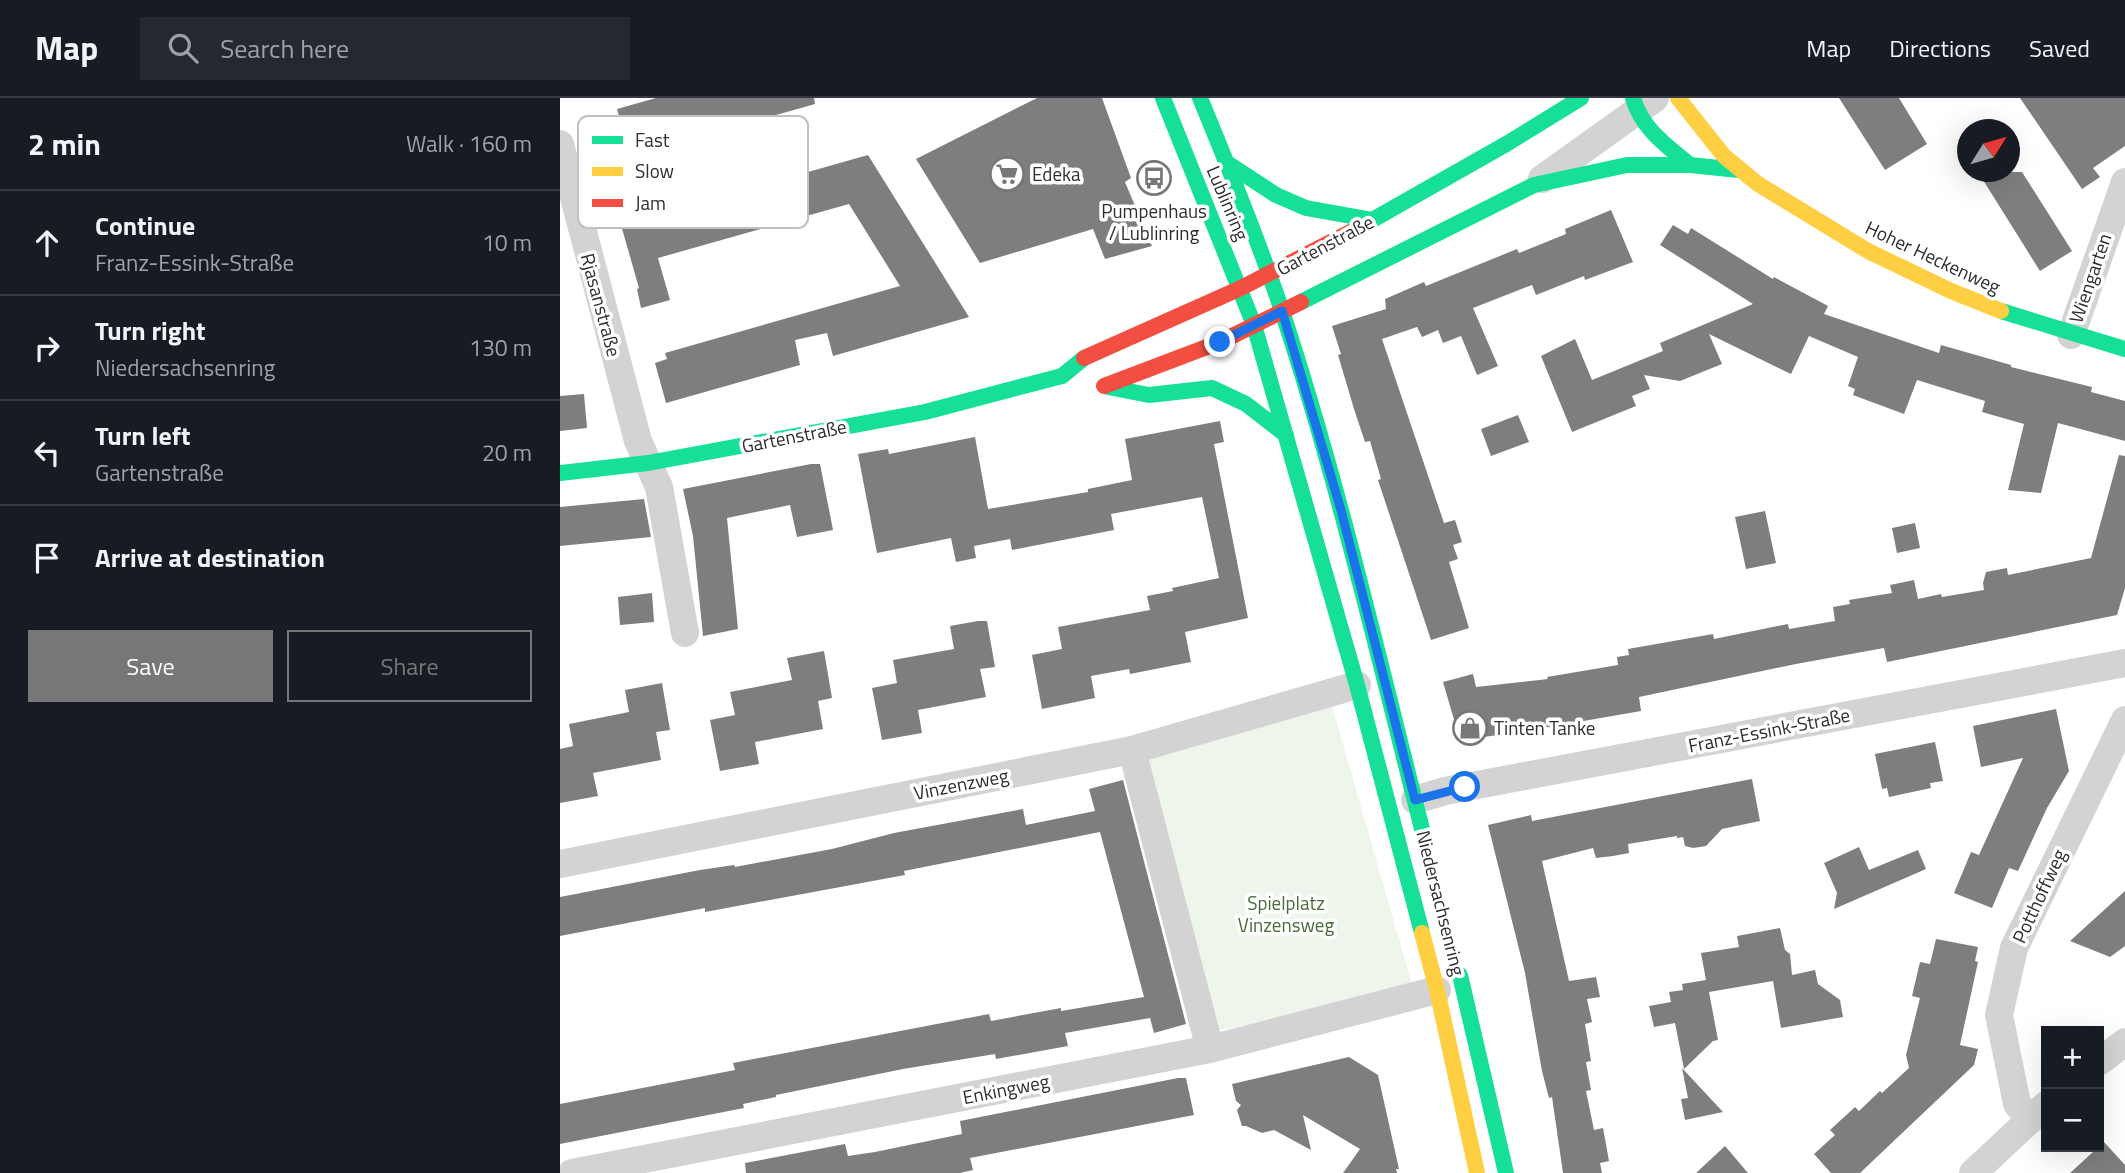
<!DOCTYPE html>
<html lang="en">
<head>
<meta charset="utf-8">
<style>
	:root { --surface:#171b24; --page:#242831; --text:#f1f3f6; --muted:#9ea1a6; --line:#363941; --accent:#777 }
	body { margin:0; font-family:"Titillium Web",sans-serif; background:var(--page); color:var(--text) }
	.controls { position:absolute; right:21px; bottom:21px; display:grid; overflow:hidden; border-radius:0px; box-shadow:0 7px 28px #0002 }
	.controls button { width:63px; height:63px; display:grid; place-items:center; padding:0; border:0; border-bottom:2px solid var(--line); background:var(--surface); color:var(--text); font:35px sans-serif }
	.compass { position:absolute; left:1397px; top:21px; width:63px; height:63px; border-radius:50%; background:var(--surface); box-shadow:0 7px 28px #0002; rotate:53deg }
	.stop { position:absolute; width:21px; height:21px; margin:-16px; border:5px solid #1a73e8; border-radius:50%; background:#fff }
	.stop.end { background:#1a73e8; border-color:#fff; box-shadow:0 2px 7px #0008 }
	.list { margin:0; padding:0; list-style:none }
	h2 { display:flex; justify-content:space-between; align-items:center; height:91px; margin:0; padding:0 28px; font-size:30px }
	h2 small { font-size:23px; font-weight:400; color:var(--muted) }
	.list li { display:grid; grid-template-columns:46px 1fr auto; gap:21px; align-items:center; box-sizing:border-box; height:105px; padding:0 28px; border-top:2px solid var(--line) }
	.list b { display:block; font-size:26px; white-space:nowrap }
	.list p { margin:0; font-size:23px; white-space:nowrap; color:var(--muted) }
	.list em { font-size:23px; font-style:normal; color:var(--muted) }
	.actions { display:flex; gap:14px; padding:21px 28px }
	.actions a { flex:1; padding:16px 0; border:2px solid var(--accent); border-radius:0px; text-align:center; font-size:24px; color:var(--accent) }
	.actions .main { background:var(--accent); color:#fff }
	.icon { flex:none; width:38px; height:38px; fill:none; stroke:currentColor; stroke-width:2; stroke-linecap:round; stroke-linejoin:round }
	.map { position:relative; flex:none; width:1565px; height:1075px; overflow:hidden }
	header { display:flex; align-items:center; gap:42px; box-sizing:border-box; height:98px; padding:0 35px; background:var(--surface); border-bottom:2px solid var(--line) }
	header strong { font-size:33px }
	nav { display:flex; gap:38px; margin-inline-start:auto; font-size:24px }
	.search { width:490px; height:63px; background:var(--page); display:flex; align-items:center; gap:18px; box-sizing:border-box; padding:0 24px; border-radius:0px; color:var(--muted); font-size:26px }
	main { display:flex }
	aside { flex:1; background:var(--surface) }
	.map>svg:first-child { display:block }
	.green { fill:#eef5eb }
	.building { fill:#7e7e7e }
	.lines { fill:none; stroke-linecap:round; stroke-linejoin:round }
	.street { stroke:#d3d3d3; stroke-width:28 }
	.fast { stroke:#16e098; stroke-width:16 }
	.slow { stroke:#ffcf43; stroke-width:16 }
	.jam { stroke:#f24e42; stroke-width:16 }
	.route { stroke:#1a73e8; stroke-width:9 }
	.labels { text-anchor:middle; stroke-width:7; stroke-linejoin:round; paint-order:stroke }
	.poi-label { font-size:19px; fill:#2e2e2e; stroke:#fff; text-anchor:start }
	.street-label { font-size:19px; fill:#2e2e2e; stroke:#fff }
	.park-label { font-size:19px; fill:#486c39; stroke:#fff }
	.key { fill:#fff; stroke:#c0c0c0; stroke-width:2 }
	.key-label { font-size:19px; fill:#2e2e2e }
</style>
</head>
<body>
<header>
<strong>Map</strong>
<div class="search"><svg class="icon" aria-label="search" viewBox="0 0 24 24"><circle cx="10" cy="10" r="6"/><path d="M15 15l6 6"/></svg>Search here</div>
<nav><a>Map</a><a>Directions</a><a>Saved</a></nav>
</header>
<main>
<aside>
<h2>2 min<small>Walk · 160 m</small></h2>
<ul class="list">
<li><svg class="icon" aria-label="ahead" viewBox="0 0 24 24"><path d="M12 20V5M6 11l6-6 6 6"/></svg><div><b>Continue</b><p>Franz-Essink-Straße</p></div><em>10 m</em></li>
<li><svg class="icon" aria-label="right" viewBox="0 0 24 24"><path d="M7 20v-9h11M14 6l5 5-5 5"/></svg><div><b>Turn right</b><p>Niedersachsenring</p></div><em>130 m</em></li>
<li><svg class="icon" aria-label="left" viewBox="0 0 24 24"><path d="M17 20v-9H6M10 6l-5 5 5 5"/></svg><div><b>Turn left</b><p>Gartenstraße</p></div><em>20 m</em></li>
<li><svg class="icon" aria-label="arrive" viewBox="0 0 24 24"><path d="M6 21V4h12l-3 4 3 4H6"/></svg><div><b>Arrive at destination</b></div></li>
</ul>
<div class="actions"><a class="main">Save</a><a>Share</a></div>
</aside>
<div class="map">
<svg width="1565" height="1075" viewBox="0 0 1565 1075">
	<rect width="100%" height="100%" fill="#fff"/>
	<!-- green -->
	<path class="green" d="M772,608L854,893L652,934L581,655Z"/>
	<!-- building -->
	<path class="building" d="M96,0H254L255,6L47,65L35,25L59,18L57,11Z
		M477,0H542L571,80L565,84L592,148L545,161L533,131L420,165L356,61Z
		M1279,0H1339L1367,46L1325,72Z
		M1460,0H1565V48L1533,70L1540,79L1522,91Z
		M308,57L409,219L273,258L267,235L235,242L240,267L106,305L95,265L107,261L105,255L340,188L289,106L98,160L110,202L81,210L77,191L79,190L61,127Z
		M1418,74H1462L1512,153L1480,173Z
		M1051,112L1073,164L1025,182L1024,178L976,197L972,187L913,210L938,268L917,277L901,238L883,245L878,232L862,239L857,229L822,241L884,425L895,422L902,444L893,447L898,461L889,464L909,530L871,542L818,382L821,381L810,343L805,344L794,311L778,257L781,256L772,228L826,211L825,201L864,184L866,188L957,151L959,155L1006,136L1005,131Z
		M1113,127L1128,136L1131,130L1213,181L1214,179L1268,208L1264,216L1379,255L1381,247L1451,267V269L1532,289L1531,294L1565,303V343L1498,325L1481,395L1448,392L1464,326L1422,314L1425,303L1357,282L1344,316L1293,297L1295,291L1288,288L1298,259L1249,238L1231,276L1149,236L1162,266L1120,283L1084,277L1090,291L1072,298L1076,308L1012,334L981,258L1015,241L1032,282L1103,253L1100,245L1193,206L1100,147Z
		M24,296L27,330L0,333V298Z
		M958,317L969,344L931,358L921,331Z
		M660,323L664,344L654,346L688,520L625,534L631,564L570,576L569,571L531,578L535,600L482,611L472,557L502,551L498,529L590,512L587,498L613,493L612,490L659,480L642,399L551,416L554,432L452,452L450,441L414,448L416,460L396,464L391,440L317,455L298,356L328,351L329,356L415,339L428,411L528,394V391L572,382L565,341Z
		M1559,357L1565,358V490L1557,517L1327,564L1324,550L1236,566L1079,599L1081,613L966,633L961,640L954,635L900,642L883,584L913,576L916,589L988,581L987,579L1058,567L1057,559L1069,557L1068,551L1153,536L1154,541L1228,526L1229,531L1275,523L1273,509L1290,506L1289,502L1332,495L1330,487L1354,482L1358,501L1381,496L1382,499L1424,492L1423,485L1426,474L1447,470L1448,477L1531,460Z
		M251,366H260L273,432L237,439L230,407L167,420L178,531L143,538L133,438L123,391Z
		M84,401L91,439L0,448V409Z
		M1205,413L1216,465L1186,471L1175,419Z
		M1355,425L1360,450L1337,455L1332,430Z
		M92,495L94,524L60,527L58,499Z
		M418,523H427L435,569L420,571L426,599L358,612L362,635L322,642L312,590L337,585L333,562L394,551L390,528Z
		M264,553L272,600L258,603L263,631L195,644L199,666L160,673L150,622L175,617L170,594L232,582L227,560Z
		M102,585L110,632L96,634L101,662L33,675L38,698L0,705V651L13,648L9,626L69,614L65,592Z
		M1496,611L1509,673L1487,710L1458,773L1449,770L1432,810L1394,795L1411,754L1419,757L1463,660L1421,669L1413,628Z
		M1375,644L1383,683L1370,685L1371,690L1329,699L1327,690L1322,691L1315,656Z
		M1192,681L1200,723L1162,731L1146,748L1133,750L1125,748L1123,739L1117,740V738L1068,746L1069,755L1053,758L1036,760L1033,750L982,763L1009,883L1036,879L1040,899L1027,901L1032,924L1025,926L1031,963L1026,964L1031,992L1026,993L1034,1032L1043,1030L1049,1063L1040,1065L1042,1075H1003L992,999L989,1000L982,973L965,875L928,727L971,717L972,723Z
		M563,682L626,926L594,935L590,920L505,935L508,948L436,961L435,956L343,971L216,997V999L183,1006L184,1010L0,1046V1006L175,972L173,965L429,916L431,923L501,910V913L584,899L540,734L344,773L345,777L145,814V810L0,838V799L140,772L174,767L175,769L272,751L334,735L463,711L466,727L535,713L529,691Z
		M1299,749L1309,772L1358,752L1366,771L1274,811L1277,795L1264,765Z
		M1565,793V848L1550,859L1510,843Z
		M1220,830L1225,852L1230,856L1232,877L1255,872L1258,886L1280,902L1283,919L1221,930L1213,883L1149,894L1158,942L1153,943L1124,971L1115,925L1094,929L1089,908L1111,904L1109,894L1123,892L1122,886L1146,882L1141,855L1179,849L1177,838Z
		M1376,841L1418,849L1415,863L1418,864L1400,947L1418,951L1414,967L1300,1075H1271L1254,1056L1275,1037L1270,1032L1295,1009L1299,1013L1320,993L1322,995L1349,970L1346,957L1360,900L1352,898L1360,864L1370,866Z
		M789,959L818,977L839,1071H836L837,1075H783L800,1051L743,1017L751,1052L714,1032L702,1035L686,1028H682L677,1012L681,1007L676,1003L672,986Z
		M1122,970L1163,1014L1125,1022L1121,1001L1128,1000Z
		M618,980H626L634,1017L410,1060L413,1072L400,1075H186L185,1065L285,1046L288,1058L315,1054L402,1036L400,1023Z
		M1544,1044L1565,1067V1075H1510Z
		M1165,1048L1188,1075H1136Z"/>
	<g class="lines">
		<!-- street -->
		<path class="street" d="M0,46L78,343L99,389L125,535
			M982,81L1095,0
			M1511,237L1565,84
			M572,652L650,951
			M855,702L885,693L1565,565
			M0,766L572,652L797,587
			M1539,964L1565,944
			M1470,1021L1457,1006L1439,917L1454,850L1565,622
			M12,1075L650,951L877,892
			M1413,1075L1486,1007"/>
		<!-- fast -->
		<path class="fast" d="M603,0L694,227L797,587L862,835
			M640,0C669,70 698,141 722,213C778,383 818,558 862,731
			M1073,0C1082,31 1106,47 1130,67
			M667,65L716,97L746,110L813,122
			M800,129L948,45L1021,0
			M741,204L974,87L1067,67H1130L1179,72
			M1441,213L1565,251
			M548,289L589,297L652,290L686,306L726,337
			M0,375L88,365L365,314L502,278L524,260
			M900,877L946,1075"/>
		<!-- slow -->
		<path class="slow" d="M1118,0L1164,58L1198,86L1308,153L1391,193L1441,213
			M862,835L877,892L917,1075"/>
		<!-- jam -->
		<path class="jam" d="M524,260L681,190L800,129
			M544,288L660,244L741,204"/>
	</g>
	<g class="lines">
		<!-- route -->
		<path class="route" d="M660,244L722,213L781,412L855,702L905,689"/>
	</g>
	<!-- icons -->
	<defs>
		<g id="supermarket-ring" transform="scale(1.75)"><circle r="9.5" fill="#fff" stroke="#777" stroke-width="1.5"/><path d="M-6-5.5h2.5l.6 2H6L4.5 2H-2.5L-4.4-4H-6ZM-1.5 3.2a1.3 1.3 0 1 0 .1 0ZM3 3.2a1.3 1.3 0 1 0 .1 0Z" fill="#777"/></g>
		<g id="bus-ring" transform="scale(1.75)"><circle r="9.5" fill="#fff" stroke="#777" stroke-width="1.5"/><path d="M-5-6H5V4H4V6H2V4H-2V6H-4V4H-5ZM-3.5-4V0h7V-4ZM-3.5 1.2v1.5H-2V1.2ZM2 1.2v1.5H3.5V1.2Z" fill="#777"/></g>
		<g id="shop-ring" transform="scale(1.75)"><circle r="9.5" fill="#fff" stroke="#777" stroke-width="1.5"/><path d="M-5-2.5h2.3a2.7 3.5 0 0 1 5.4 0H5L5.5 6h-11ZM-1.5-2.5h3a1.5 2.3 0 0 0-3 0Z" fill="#777"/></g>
	</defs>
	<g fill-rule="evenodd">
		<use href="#supermarket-ring" x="447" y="76"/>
		<use href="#bus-ring" x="594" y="80"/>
		<use href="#shop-ring" x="910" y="630"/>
	</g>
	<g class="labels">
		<!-- poi labels -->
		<g class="poi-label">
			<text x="472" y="83">Edeka</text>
			<text x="594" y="120" text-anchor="middle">Pumpenhaus<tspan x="594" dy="22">/ Lublinring</tspan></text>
			<text x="934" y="637">Tinten Tanke</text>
		</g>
		<!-- street labels -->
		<g class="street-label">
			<text transform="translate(668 105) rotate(67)" y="7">Lublinring</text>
			<text transform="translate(765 147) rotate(-28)" y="7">Gartenstraße</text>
			<text transform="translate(1373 159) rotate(25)" y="7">Hoher Heckenweg</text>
			<text transform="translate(1530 180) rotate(-71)" y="7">Wiengarten</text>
			<text transform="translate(41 207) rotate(75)" y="7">Rjasanstraße</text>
			<text transform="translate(234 338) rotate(-11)" y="7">Gartenstraße</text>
			<text transform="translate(1209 632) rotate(-11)" y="7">Franz-Essink-Straße</text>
			<text transform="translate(401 686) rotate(-11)" y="7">Vinzenzweg</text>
			<text transform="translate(1479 798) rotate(-65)" y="7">Potthoffweg</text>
			<text transform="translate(881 805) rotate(76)" y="7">Niedersachsenring</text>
			<text transform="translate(446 991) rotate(-11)" y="7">Enkingweg</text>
		</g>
		<!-- park labels -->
		<g class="park-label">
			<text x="726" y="812">Spielplatz<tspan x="726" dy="22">Vinzensweg</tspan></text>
		</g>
	</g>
	<!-- legend -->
	<rect x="18" y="18" width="230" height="112" rx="10" class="key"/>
	<rect x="32" y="38" width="31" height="8" fill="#16e098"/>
	<rect x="32" y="69" width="31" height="9" fill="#ffcf43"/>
	<rect x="32" y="101" width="31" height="8" fill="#f24e42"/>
	<g class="key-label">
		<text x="75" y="49">Fast</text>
		<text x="75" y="80">Slow</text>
		<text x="75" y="112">Jam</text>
	</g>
</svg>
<div class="controls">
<button>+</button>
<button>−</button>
</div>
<svg class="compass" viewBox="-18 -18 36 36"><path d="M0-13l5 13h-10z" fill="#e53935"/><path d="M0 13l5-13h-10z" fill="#9ea1a6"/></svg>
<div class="stop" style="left:905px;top:689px"></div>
<div class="stop end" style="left:660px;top:244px"></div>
</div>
</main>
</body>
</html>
